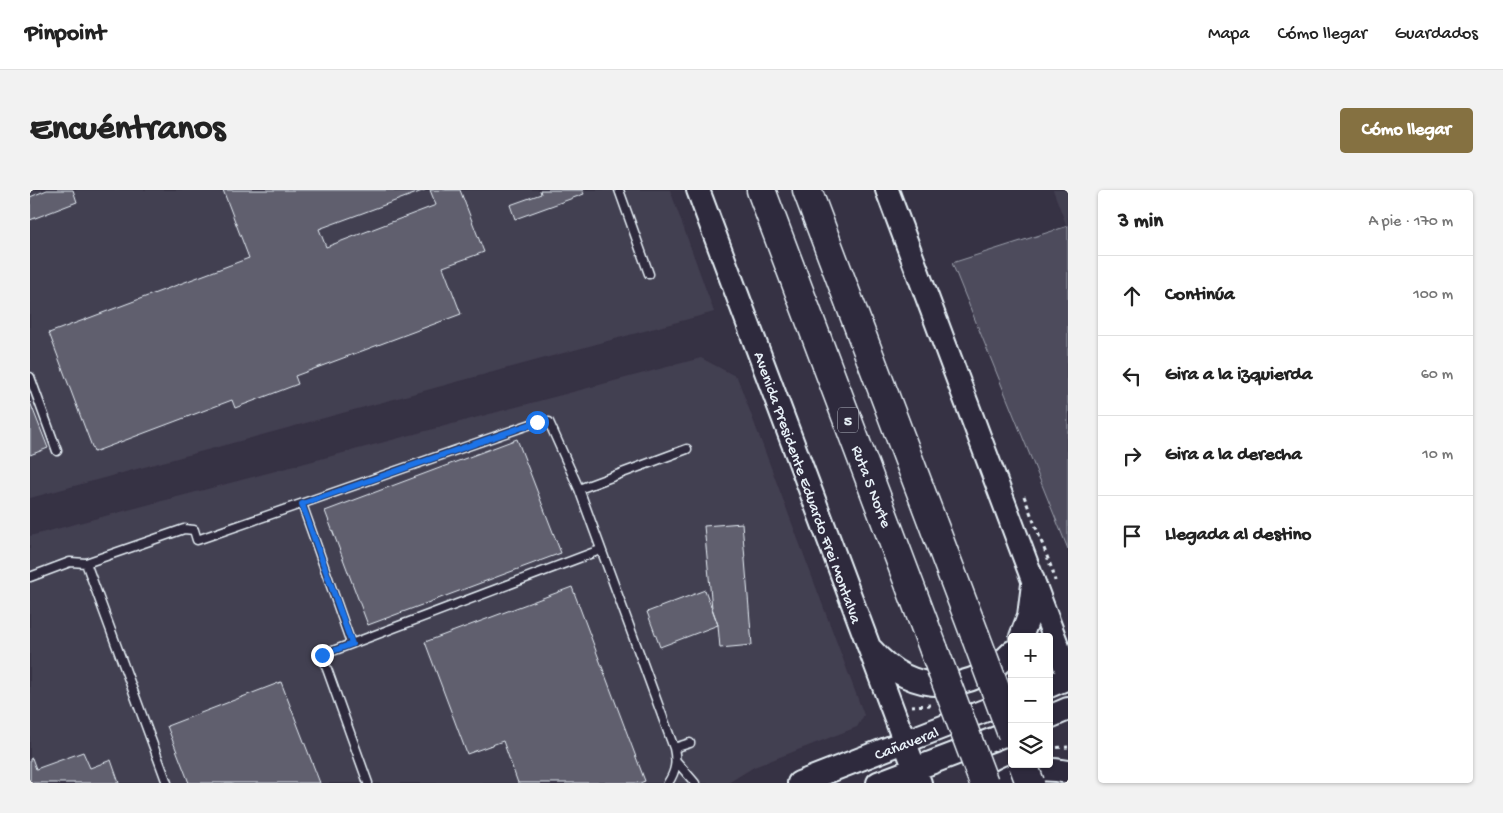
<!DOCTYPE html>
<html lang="es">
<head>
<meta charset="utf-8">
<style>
	:root { --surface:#fff; --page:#f2f2f2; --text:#222; --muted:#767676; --line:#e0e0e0; --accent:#857141 }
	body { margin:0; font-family:"Gochi Hand",sans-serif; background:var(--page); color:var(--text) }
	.controls { position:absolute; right:15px; bottom:15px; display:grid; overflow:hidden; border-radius:5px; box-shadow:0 1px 4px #0004 }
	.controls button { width:45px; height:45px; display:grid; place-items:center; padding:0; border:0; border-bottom:1px solid var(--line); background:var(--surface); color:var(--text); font:25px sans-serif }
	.stop { position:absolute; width:15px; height:15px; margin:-11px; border:4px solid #1a73e8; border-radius:50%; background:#fff }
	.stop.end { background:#1a73e8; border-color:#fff; box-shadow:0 1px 5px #0008 }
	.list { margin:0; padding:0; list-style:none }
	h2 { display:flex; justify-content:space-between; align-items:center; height:65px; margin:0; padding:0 20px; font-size:21px }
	h2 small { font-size:16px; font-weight:400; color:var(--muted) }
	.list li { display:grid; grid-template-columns:32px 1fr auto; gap:15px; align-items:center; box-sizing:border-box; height:80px; padding:0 20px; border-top:1px solid var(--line) }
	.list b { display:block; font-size:19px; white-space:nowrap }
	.list em { font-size:16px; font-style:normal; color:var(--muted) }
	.icon { flex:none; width:28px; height:28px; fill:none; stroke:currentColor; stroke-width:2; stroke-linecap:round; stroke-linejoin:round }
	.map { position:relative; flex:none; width:1038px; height:593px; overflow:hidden; border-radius:5px }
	header { display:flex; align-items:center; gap:30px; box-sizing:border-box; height:70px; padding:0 25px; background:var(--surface); border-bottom:1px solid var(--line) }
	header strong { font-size:24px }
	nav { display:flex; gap:28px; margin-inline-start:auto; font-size:18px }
	.intro { display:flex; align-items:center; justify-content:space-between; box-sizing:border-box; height:120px; padding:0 30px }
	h1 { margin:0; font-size:35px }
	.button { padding:12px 22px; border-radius:5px; background:var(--accent); color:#fff; font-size:18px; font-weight:700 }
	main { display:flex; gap:30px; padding:0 30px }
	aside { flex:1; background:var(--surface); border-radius:5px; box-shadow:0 1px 4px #0004 }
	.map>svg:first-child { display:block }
	.built { fill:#433f51 }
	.green { fill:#4d4b5c; stroke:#9a9eaa }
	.building { fill:#605e6e; stroke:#e8f1f8 }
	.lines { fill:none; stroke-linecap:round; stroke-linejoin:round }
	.lane-casing { stroke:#e8f1f8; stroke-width:11 }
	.secondary-casing { stroke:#e8f1f8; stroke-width:26 }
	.highway-casing { stroke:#e8f1f8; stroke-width:31 }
	.path { stroke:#e8f1f8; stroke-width:3; stroke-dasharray:4 4; stroke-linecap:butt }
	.lane { stroke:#2f2a3d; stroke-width:8 }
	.secondary { stroke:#2f2a3d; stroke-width:22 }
	.highway { stroke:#2f2a3d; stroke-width:28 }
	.highway-bridge-casing { stroke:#e8f1f8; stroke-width:31; stroke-linecap:butt }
	.highway-bridge { stroke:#2f2a3d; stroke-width:28 }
	.route { stroke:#1a73e8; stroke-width:6 }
	.labels { text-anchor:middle; stroke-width:4; stroke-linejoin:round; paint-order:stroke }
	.shield { fill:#2f2a3d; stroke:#b0b5c0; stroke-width:1 }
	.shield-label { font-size:15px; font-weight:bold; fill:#e8f1f8 }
	.street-label { font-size:16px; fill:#e8f1f8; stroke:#2f2a3d }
</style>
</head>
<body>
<header>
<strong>Pinpoint</strong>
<nav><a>Mapa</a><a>Cómo llegar</a><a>Guardados</a></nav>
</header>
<div class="intro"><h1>Encuéntranos</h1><a class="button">Cómo llegar</a></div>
<main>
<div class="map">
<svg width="1038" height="593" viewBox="0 0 1038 593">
	<rect width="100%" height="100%" fill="#363244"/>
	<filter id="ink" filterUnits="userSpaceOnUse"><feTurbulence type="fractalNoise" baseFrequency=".02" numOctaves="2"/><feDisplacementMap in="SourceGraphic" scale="10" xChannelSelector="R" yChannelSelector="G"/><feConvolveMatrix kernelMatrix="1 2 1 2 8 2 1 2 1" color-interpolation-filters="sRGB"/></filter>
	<g filter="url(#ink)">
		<!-- built -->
		<path class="built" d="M0,0H640L684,122L0,308Z
			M1023,0H1038V36L1037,37Z
			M671,168L707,187L834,525L827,537L724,577L698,593H0V346Z"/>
		<!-- green -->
		<path class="green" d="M1038,36V359L922,73Z"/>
		<!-- building -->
		<path class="building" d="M17,0H43L47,12L0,30V7Z
			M193,0H395L289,39L296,57L406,15L400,0H430L454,62L413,77L431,124L265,186L268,194L205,218L202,210L64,262L19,143L219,68Z
			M510,0H552L554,4L485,29L480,15L511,4Z
			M0,212L18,258L0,265Z
			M487,249L531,363L338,435L295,321Z
			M712,333L722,455L690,458L688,435L682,418L674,336Z
			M542,397L615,591L610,593H488L473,551L437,564L395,452Z
			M675,400L688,435L630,457L617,422Z
			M251,492L290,593H159L137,536Z
			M53,562L60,578L81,570L89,593H0V569L2,568L6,579Z"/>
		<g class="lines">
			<!-- lane casing -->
			<g class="lane-casing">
				<path id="lane" d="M589,0L619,84
					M0,187L27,261
					M272,314L321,453
					M0,387L40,372L56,373
					M644,558L660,553
					M647,572L665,593
					M137,593L56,373L154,339L164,340L167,350L507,232H519L549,299
					M338,593L292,465L570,360
					M638,593C646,581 647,572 644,558L549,299L657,259"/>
			</g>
			<!-- secondary casing -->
			<g class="secondary-casing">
				<path id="secondary" d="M668,0L890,593
					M857,0L1038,484
					M991,447L999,426L1003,394
					M842,460C882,506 941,505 982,462
					M1019,496L1038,488
					M1019,527L1038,519
					M769,593L982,510
					M848,593L982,542
					M968,593C989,580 1014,577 1038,582"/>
			</g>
			<!-- highway casing -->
			<g class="highway-casing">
				<path id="highway" d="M731,0L904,460
					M777,0L945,445"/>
			</g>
			<!-- path -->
			<path class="path" d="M994,306L1023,382L1025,391
				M881,516L902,515
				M1019,558L1038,557"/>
			<!-- lane -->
			<use href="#lane" class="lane"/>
			<!-- secondary -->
			<use href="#secondary" class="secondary"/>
			<!-- highway -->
			<use href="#highway" class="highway"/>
			<!-- highway-bridge casing -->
			<g class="highway-bridge-casing">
				<path id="highway-bridge" d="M945,445L982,544
					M904,460L954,593
					M993,574L1000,593"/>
			</g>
			<!-- highway-bridge -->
			<use href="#highway-bridge" class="highway-bridge"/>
		</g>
	</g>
	<g class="lines" filter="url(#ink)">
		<!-- route -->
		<path class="route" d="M292,465L322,454L272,314L507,232"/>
	</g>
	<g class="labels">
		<!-- shield labels -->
		<rect class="shield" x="808" y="217.5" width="20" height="25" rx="4"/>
		<g class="shield-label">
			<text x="818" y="235">5</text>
		</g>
		<!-- street labels -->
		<g class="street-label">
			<text transform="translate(843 296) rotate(69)" y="6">Ruta 5 Norte</text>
			<text transform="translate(779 297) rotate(70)" y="6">Avenida Presidente Eduardo Frei Montalva</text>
			<text transform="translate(876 552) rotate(-21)" y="6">Cañaveral</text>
		</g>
	</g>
</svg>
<div class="controls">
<button>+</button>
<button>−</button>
<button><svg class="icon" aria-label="layers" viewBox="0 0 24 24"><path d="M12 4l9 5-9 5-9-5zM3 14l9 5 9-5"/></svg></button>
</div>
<div class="stop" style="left:507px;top:232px"></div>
<div class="stop end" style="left:292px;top:465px"></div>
</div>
<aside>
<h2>3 min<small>A pie · 170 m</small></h2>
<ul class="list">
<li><svg class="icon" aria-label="ahead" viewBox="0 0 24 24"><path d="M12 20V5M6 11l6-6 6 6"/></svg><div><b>Continúa</b></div><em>100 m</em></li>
<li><svg class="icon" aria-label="left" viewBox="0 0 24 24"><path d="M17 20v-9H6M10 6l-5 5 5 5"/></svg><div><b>Gira a la izquierda</b></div><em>60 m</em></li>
<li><svg class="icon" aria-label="right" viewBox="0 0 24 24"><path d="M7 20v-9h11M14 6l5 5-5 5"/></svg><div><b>Gira a la derecha</b></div><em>10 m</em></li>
<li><svg class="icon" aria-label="arrive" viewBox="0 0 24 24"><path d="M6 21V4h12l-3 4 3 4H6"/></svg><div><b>Llegada al destino</b></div></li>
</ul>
</aside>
</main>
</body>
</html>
